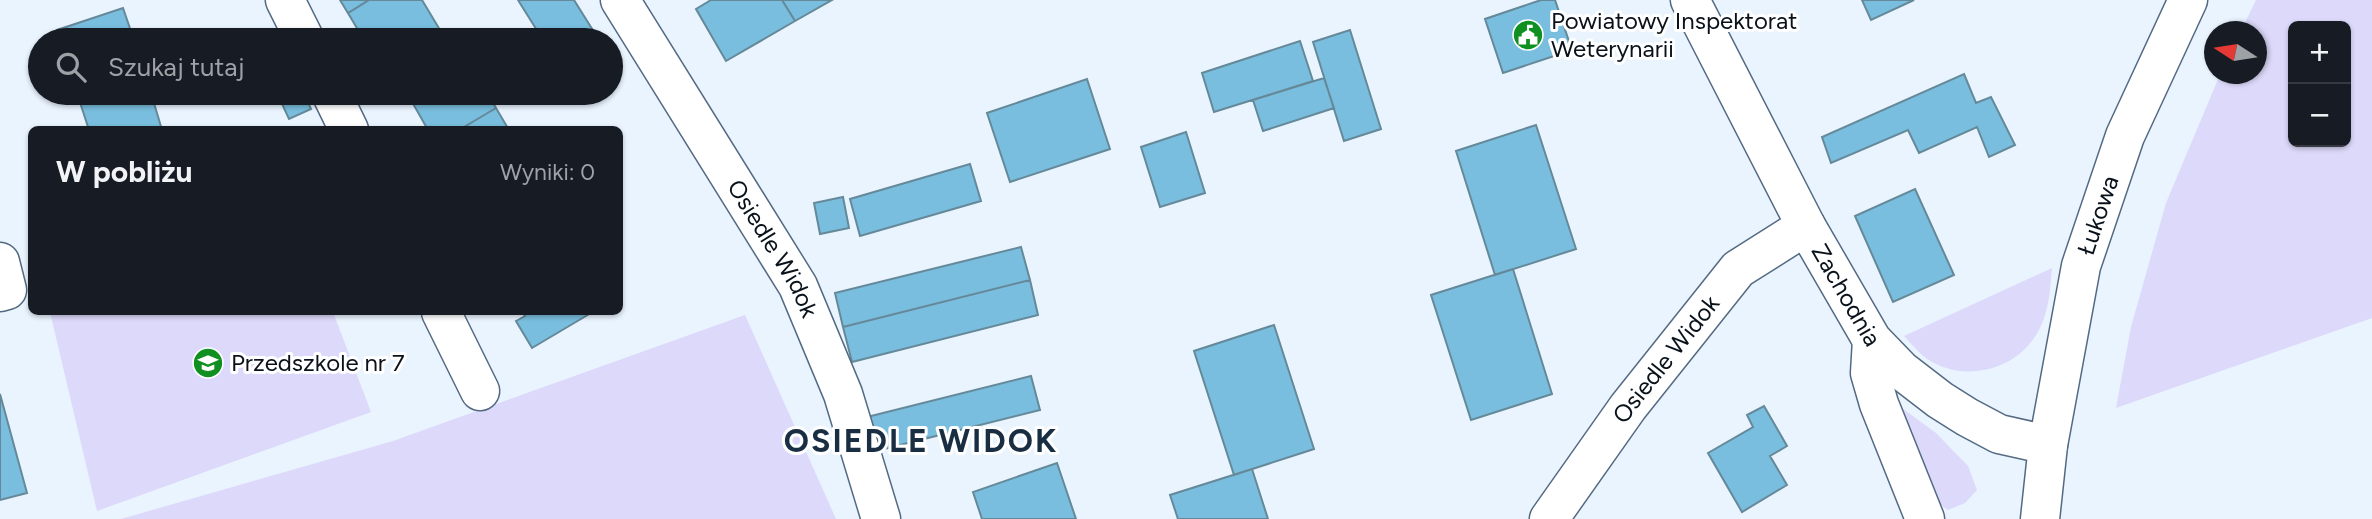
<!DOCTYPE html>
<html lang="pl">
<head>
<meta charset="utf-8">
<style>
	:root { --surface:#171b24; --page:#20242c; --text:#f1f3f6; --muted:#9ea1a6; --line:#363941 }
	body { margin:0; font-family:Figtree,sans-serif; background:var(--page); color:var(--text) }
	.controls { position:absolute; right:21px; top:21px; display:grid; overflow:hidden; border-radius:10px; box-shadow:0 2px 5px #0004 }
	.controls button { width:63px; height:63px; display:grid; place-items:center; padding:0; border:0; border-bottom:2px solid var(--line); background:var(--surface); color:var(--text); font:35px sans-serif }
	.compass { position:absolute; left:2204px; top:21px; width:63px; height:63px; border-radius:50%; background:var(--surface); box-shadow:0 2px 5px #0004; rotate:282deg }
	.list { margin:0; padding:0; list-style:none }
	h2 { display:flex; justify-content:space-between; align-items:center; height:91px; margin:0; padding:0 28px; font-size:30px }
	h2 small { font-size:23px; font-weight:400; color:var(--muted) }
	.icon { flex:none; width:38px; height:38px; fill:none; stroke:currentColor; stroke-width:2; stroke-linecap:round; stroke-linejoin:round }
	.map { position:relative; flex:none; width:2372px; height:519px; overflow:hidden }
	.search { position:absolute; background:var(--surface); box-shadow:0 2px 5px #0004; left:28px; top:28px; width:595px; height:77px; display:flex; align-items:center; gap:18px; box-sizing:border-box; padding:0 24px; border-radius:38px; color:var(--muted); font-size:26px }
	.panel { position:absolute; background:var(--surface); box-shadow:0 2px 5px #0004; left:28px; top:126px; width:595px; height:189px; border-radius:10px }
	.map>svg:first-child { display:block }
	.green { fill:#ddd9fa; fill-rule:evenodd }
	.building { fill:#79bede; stroke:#658999; stroke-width:2 }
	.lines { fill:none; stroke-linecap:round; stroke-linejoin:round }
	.minor-casing { stroke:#536a82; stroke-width:41 }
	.minor { stroke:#fff; stroke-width:38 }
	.labels { text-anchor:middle; stroke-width:6; stroke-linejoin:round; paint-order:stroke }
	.poi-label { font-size:24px; fill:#09121b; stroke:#fff; text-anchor:start }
	.street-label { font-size:24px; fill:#09121b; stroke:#fff }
	.district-label { font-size:32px; font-weight:bold; letter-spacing:2px; fill:#192e43; stroke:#fff }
</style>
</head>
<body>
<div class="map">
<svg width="2372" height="519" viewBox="0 0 2372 519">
	<rect width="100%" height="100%" fill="#e9f4ff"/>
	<!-- green -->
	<path class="green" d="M2256,0H2372V318L2116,408L2131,327L2166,203L2216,84L2221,74H2256V32L2241,31ZM2293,26H2346V142H2293Z
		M2052,268C2050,291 2049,315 2036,335C2016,368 1971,381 1936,364C1923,358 1914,347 1904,336Z
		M50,312H333L371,412L97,511Z
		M745,315L836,519H121L393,441Z
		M1891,400L1936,433L1968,466L1977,490L1965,503L1948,510L1930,497Z"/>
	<!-- building -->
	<path class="building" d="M340,0H369L348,13Z
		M369,0H422L446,40H364L348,13Z
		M518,0H574L599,40H543Z
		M711,0H782L795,21L726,61L696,9Z
		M782,0H832L795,21Z
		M1541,0H1555L1572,50L1503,73L1485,19Z
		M1862,0H1914L1871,20Z
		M123,8L134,40H60L57,30Z
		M1350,30L1381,129L1344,141L1313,42Z
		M1300,41L1313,81L1214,112L1202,73Z
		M1964,74L1976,103L1991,97L2015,145L1989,157L1977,127L1919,153L1908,130L1831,163L1822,137Z
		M1324,78L1334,108L1263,131L1253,100Z
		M1087,79L1110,149L1010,182L987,113Z
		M77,93H151L162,130H89Z
		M277,93H304L311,109L289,119Z
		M407,93H487L496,108L459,130H428Z
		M496,108L509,130H459Z
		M1536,125L1576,249L1495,275L1456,151Z
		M1186,132L1205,193L1160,207L1141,147Z
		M970,164L981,201L860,236L850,199Z
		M1915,189L1954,275L1893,302L1855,216Z
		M843,197L849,228L820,234L814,203Z
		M1021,247L1030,280L843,327L835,293Z
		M1513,269L1552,394L1471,420L1431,295Z
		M1030,280L1038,315L852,362L843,327Z
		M522,312H591V313L532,348L516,321L525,316Z
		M1274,325L1314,449L1234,475L1194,351Z
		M1031,376L1040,410L876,451L867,417Z
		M0,394L27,493L0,500Z
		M1764,406L1787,446L1770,456L1787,485L1742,512L1708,453L1753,427L1747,415Z
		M1057,463L1076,519H982L973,492Z
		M1252,469L1268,519H1178L1170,495Z"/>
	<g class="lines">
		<!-- minor casing -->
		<g class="minor-casing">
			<g id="minor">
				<path d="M285,0L305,40"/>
				<path id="s1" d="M620,0L798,286L843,394L881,519"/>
				<path id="s2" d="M1690,0L1806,226L1872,340L1901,370L1940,400L1967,417L1999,434L2048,445"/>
				<path d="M331,93L349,130"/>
				<path d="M0,262L7,290L0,292"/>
				<path d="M441,312L480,391"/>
				<path d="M1872,340L1870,373L1879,404L1925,519"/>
				<path id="s3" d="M1549,519L1628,407L1738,269L1806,226"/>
				<path id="s4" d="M2040,519L2048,445L2081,266L2125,136L2188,0"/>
			</g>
		</g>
		<!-- minor -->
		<use href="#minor" class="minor"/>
	</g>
	<!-- icons -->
	<defs>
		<g id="civic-disc" transform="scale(1.575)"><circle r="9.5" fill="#109020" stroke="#fff"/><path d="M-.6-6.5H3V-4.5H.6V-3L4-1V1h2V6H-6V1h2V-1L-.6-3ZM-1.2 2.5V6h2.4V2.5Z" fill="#fff"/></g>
		<g id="school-disc" transform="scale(1.575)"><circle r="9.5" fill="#109020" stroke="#fff"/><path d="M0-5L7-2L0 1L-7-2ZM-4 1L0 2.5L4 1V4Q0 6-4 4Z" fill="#fff"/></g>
	</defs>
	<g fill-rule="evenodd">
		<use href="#civic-disc" x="1528" y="35"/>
		<use href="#school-disc" x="208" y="363"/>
	</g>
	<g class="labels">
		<!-- poi labels -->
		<g class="poi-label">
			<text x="1551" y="29">Powiatowy Inspektorat<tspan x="1551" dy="28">Weterynarii</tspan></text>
			<text x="231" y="371">Przedszkole nr 7</text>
		</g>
		<!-- street labels -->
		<g class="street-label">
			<text dy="8" stroke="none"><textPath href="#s4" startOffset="310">Łukowa</textPath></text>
			<text dy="8" stroke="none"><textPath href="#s1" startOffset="292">Osiedle Widok</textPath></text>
			<text dy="8" stroke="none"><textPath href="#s2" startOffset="334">Zachodnia</textPath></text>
			<text dy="8" stroke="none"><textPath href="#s3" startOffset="198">Osiedle Widok</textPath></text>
		</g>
		<!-- district labels -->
		<g class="district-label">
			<text x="921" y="452">OSIEDLE WIDOK</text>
		</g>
	</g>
</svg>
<div class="controls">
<button>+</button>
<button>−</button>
</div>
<svg class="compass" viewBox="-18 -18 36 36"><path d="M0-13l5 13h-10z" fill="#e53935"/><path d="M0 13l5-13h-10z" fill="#9ea1a6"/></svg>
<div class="search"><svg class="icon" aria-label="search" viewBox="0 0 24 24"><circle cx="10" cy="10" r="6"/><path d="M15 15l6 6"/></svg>Szukaj tutaj</div>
<section class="panel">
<h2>W pobliżu<small>Wyniki: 0</small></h2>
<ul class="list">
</ul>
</section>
</div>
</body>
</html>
